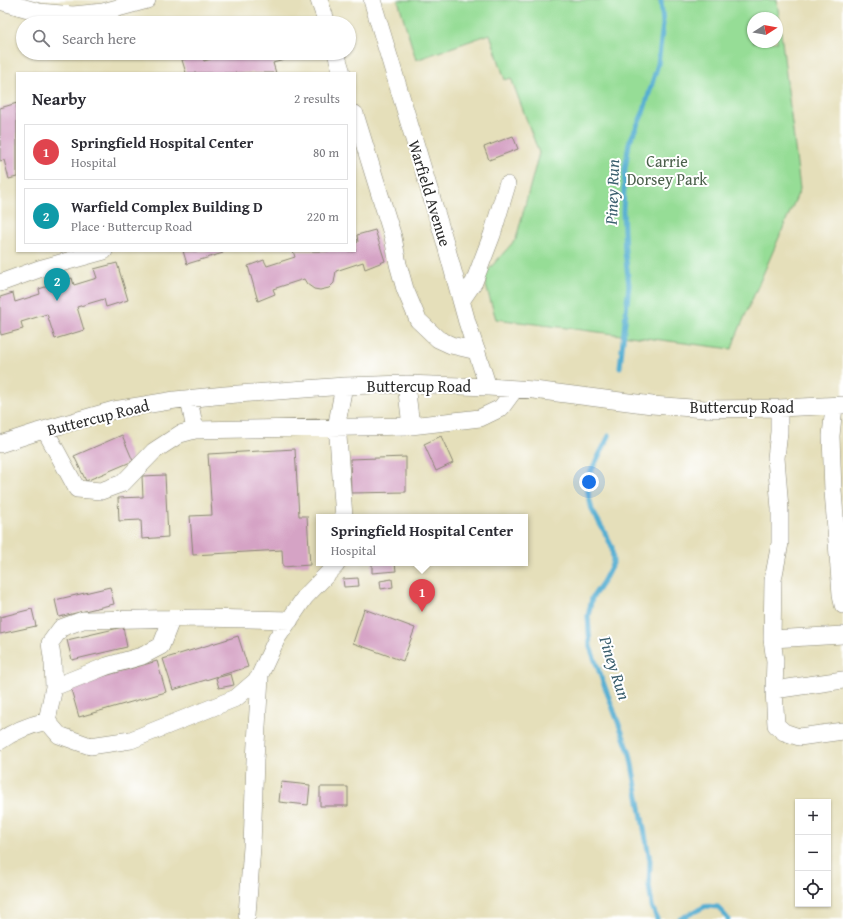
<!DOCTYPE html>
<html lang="en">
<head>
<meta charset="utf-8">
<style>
	:root { --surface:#fff; --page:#f7f7f7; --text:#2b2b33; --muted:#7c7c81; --line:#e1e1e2; --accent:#0f766e }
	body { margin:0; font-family:"Gentium Book Plus",serif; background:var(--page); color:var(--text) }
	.controls { position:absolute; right:12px; bottom:12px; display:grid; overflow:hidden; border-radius:0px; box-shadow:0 1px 3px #0004 }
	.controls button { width:36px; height:36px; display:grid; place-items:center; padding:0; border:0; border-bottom:1px solid var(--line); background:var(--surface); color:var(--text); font:20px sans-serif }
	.compass { position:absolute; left:747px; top:12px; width:36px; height:36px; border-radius:50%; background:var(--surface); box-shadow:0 1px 3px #0004; rotate:79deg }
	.you { position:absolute; left:589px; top:482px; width:14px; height:14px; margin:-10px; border:3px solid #fff; border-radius:50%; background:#1a73e8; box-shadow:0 0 0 6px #1a73e833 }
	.badge { display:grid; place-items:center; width:26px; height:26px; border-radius:50%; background:var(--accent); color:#fff; font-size:13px; font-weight:700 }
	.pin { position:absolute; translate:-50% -33px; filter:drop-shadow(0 1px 2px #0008) }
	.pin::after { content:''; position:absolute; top:21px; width:14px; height:12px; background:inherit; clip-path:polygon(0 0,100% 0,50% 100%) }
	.popup { position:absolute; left:316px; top:514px; width:212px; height:52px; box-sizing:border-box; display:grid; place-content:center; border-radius:0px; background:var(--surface); filter:drop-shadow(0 1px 3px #0005); font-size:13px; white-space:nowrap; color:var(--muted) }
	.popup b { font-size:15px; color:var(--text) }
	.popup::after { content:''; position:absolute; left:50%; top:100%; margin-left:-8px; border:8px solid transparent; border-top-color:var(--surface) }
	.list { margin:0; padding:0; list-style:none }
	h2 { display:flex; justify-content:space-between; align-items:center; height:52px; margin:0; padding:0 16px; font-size:17px }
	h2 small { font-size:13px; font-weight:400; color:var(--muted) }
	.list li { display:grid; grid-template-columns:26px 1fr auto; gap:12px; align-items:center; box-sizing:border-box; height:56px; margin:0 8px 8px; padding:0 8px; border:1px solid var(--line); border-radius:0px }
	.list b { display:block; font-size:15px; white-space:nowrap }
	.list p { margin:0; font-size:13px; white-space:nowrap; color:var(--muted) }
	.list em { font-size:13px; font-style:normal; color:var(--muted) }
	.icon { flex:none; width:22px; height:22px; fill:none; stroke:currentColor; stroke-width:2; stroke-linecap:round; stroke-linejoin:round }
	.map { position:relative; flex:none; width:843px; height:919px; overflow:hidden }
	.search { position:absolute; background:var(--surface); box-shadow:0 1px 3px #0004; left:16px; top:16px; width:340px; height:44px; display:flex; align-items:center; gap:10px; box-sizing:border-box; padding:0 14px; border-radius:22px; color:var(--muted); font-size:15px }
	.panel { position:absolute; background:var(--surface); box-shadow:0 1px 3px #0004; left:16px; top:72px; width:340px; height:180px; border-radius:0px }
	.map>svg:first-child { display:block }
	.green { fill:#96dd96; stroke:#608460; fill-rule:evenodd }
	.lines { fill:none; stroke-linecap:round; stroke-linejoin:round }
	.stream { stroke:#54aed2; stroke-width:5 }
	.building { fill:#d5a3c5 }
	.minor-casing { stroke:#888572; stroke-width:18 }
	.minor { stroke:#fff; stroke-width:17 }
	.labels { text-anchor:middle; stroke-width:4; stroke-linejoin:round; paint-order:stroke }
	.park-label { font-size:16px; fill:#4b604b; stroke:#fff }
	.street-label { font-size:16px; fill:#2b2b2b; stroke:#fff }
	.water-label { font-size:17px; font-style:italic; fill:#3b5f6e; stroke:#fff }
</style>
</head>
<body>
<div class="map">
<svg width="843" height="919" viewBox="0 0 843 919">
	<rect width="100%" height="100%" fill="#fff"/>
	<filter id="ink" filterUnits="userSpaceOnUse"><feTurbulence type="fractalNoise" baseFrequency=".025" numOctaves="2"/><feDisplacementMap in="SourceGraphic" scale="8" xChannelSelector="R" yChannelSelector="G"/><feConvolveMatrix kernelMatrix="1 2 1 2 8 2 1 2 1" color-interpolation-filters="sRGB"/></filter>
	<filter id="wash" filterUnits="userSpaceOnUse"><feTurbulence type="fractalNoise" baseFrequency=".012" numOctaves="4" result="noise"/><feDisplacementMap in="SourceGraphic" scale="16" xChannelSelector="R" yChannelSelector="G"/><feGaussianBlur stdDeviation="0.9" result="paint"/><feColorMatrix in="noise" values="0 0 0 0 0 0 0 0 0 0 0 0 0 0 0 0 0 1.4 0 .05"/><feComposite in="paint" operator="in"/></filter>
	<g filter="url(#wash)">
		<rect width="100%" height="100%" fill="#e5dfba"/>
		<!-- green -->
		<path class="green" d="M398,0H777L800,189L735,339L732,349L496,319L483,276L516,239L539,153L511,78L505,80L490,34L416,60ZM753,18H777V42H753Z"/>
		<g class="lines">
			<!-- stream -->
			<path class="stream" d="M620,367L629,285L625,252L623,211L625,169L629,143L643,113L658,64L663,24L661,0
				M609,436L588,477V493L592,510L604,531L612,547L613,563L603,582L592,598L588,616L590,647L630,754L650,861L649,886L652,906L657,919
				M680,919L706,906L718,907L728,919"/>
		</g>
		<g id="blocks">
			<!-- building -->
			<path class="building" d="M230,53H319L320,54L303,59L302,55L273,63L276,73H186L182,60L202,54L204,61Z
				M17,103V177L9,179L4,160L0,161V108Z
				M513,136L518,149L489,160L484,147Z
				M375,230L385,261L365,269L363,262L336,271L334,283L329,288L320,290L314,289L307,284L304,279L273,289L275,294L258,301L248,266L264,260L267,266L295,257L293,251H355V243L358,242L357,235Z
				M183,251H222L223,253L187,264Z
				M117,263L128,300L106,307L104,299L77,307L84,330L55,339L47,314L21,322L23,329L1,335L0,330V297L13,293L15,302L40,294L39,289L72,278L74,285L97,278L94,269Z
				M122,435L133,461L86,481L74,456Z
				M441,436L453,463L436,471L424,444Z
				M295,449L299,516H307L310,565L283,567L282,550L193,555L190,516L212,515L208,454Z
				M406,457V492L351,493L350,459Z
				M165,475L168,537L142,539L141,520L119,521L118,498L143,497L142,476Z
				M372,563H395L396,571L372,573Z
				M358,578L359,586L344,587L343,579Z
				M392,579L393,587L381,589L380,581Z
				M110,587L114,604L59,617L55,600Z
				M32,609L36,626L0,634V617Z
				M364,609L415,628L403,661L353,643Z
				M123,627L127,647L72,660L67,640Z
				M238,636L248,667L173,690L163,659Z
				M157,661L166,692L79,717L70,686Z
				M231,674L234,685L219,688L216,678Z
				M281,782L310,785L308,805L279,802Z
				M320,787H348V806H320Z"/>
		</g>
	</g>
	<g filter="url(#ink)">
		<use href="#blocks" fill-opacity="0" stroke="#888572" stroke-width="1"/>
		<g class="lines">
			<!-- minor casing -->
			<g class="minor-casing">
				<path id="minor" d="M319,0L327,23
					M372,0L445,242L467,322L488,387
					M0,1L39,12L73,15L103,12L147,0
					M336,53L342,73
					M355,114L393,237L398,264L405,289L418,320L438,339L451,345L477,351
					M0,283L39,269L104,251
					M461,301L474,282L492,235L507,185
					M406,384L411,426
					M189,399L195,430
					M834,406L831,436L833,491L841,594L843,605
					M779,408V432L776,458L780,509V543L773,580L772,639L775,661L774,690L776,725L784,732L799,737L843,731
					M45,430L77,489L101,491L123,483L154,451L180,434L195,430L411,426L480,418L501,408L515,389
					M0,444L37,432L114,410L175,400L225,395L344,386L406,384L488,387L534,390L652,405L705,409L779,408L843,405
					M344,517L337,423L344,386
					M290,620L200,618L83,620L61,628L50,643L53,664L54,687L47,721L59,735L90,746L131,740L236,698L258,679L277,638L305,597L336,565L337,563
					M772,639L843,635
					M54,687L107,666L142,656L161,646L172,618
					M774,690L843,680
					M0,741C14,731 30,725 47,721
					M247,915L252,847L255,760L260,677"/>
			</g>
			<!-- minor -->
			<use href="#minor" class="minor"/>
		</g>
	</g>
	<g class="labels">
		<!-- park labels -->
		<g class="park-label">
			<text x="667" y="167">Carrie<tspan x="667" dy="18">Dorsey Park</tspan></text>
		</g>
		<!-- street labels -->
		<g class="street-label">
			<text transform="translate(430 193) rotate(73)" y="6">Warfield Avenue</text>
			<text x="419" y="392">Buttercup Road</text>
			<text x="742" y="413">Buttercup Road</text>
			<text transform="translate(98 417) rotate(-14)" y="6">Buttercup Road</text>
		</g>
		<!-- water labels -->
		<g class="water-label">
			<text transform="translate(612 192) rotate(-88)" y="6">Piney Run</text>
			<text transform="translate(615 668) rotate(72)" y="6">Piney Run</text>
		</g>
	</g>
</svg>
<div class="controls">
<button>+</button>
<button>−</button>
<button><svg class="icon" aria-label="locate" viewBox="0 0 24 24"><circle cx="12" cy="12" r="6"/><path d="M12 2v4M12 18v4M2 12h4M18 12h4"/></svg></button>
</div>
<svg class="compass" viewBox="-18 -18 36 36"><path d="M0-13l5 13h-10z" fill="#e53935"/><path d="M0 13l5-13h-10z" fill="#7c7c81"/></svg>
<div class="you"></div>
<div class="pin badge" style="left:422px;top:612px;background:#e0444e">1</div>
<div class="popup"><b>Springfield Hospital Center</b>Hospital</div>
<div class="pin badge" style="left:57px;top:301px;background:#0f9aa8">2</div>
<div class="search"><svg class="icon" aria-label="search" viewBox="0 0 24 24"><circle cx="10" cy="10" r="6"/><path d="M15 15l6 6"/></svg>Search here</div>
<section class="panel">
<h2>Nearby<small>2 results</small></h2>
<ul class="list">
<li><span class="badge" style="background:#e0444e">1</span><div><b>Springfield Hospital Center</b><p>Hospital</p></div><em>80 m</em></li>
<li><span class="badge" style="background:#0f9aa8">2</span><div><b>Warfield Complex Building D</b><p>Place · Buttercup Road</p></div><em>220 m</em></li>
</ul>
</section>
</div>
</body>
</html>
